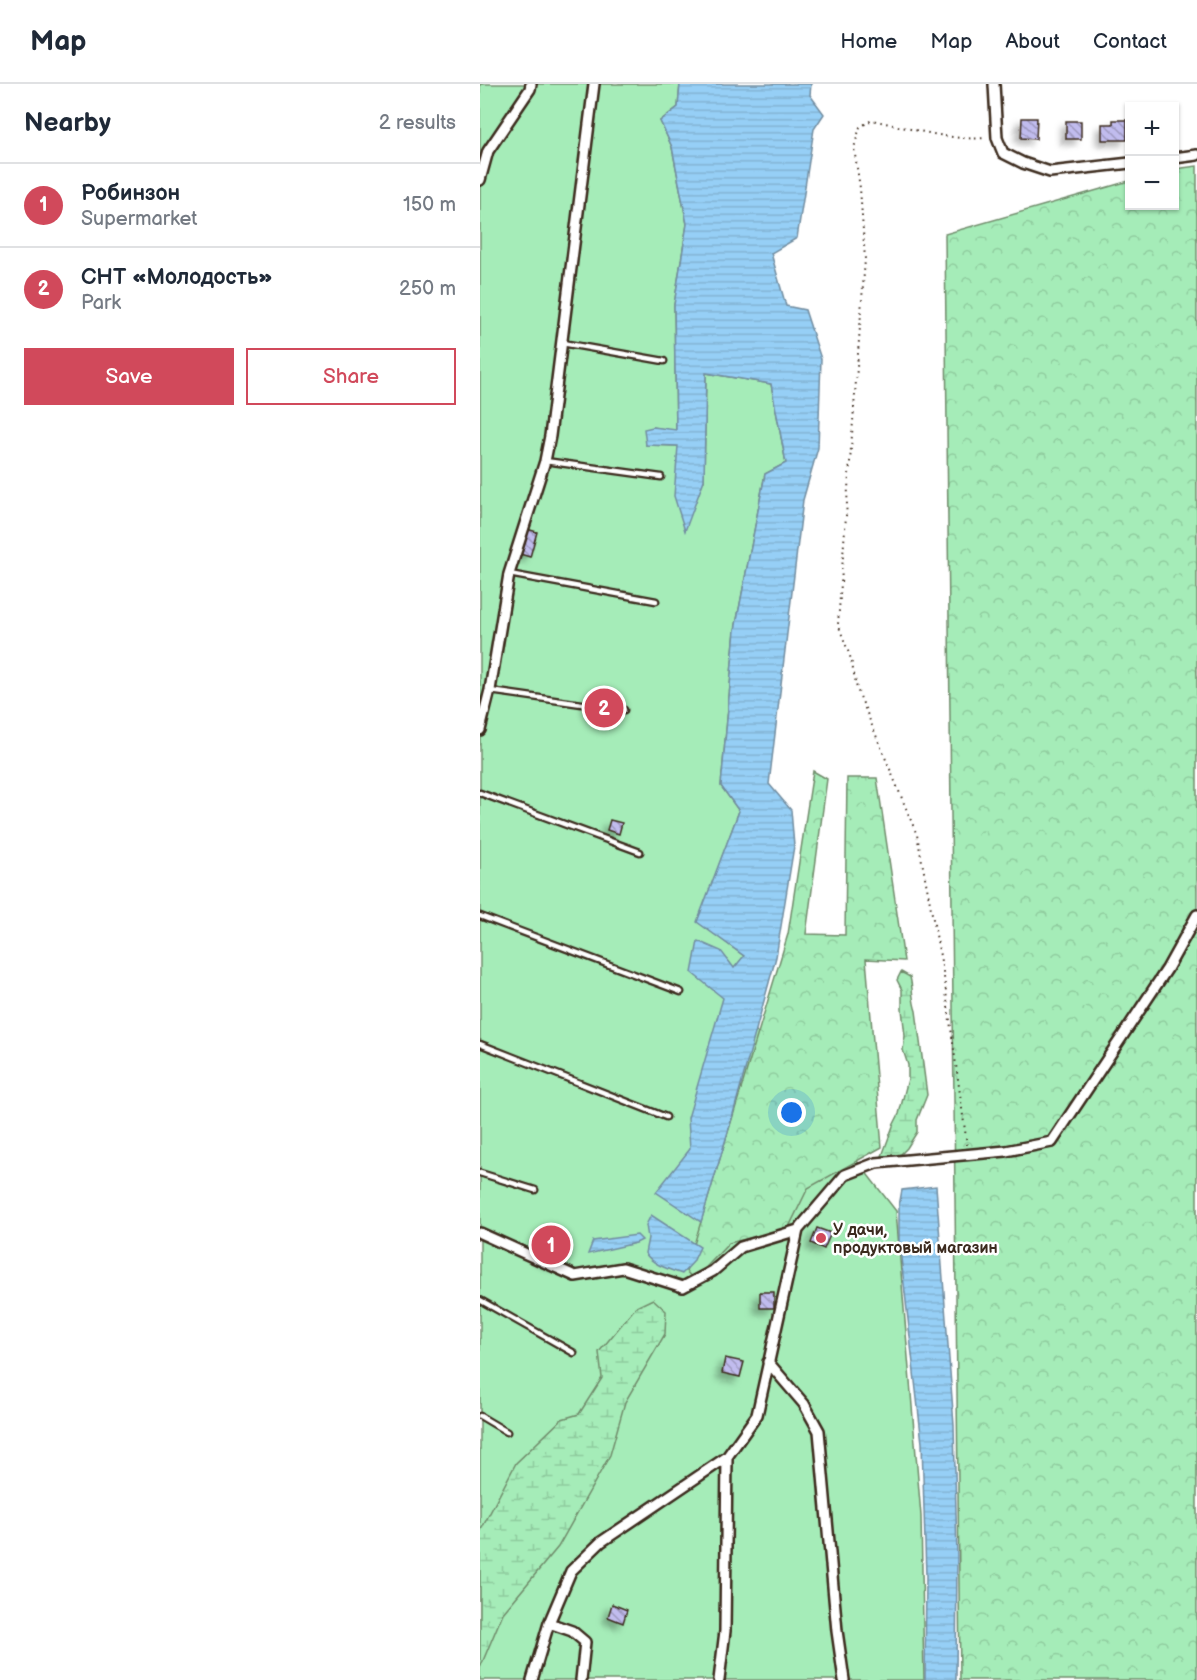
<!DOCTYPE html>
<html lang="en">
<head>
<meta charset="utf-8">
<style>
	:root { --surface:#fff; --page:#f2f2f3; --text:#1f2937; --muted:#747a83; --line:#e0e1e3; --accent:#d1495b }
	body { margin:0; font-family:"Balsamiq Sans",sans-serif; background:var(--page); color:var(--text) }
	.controls { position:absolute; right:18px; top:18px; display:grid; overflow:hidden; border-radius:0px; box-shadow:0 2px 4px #0004 }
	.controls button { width:54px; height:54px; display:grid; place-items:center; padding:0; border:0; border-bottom:2px solid var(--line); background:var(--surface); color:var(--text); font:30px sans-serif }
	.you { position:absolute; left:312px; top:1029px; width:21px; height:21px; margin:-15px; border:4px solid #fff; border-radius:50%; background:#1a73e8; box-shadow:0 0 0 9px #1a73e833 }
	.badge { display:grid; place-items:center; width:39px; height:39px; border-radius:50%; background:var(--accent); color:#fff; font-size:20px; font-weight:700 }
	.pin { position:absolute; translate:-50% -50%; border:3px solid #fff; box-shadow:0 2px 6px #0006 }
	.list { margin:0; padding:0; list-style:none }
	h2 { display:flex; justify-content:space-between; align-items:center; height:78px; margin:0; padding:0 24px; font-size:26px }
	h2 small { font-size:20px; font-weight:400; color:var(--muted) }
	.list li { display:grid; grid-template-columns:39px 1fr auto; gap:18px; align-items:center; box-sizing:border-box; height:84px; padding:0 24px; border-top:2px solid var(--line) }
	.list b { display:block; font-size:22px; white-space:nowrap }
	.list p { margin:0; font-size:20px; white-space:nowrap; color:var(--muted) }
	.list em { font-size:20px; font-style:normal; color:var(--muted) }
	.actions { display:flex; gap:12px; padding:18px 24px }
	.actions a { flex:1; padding:14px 0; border:2px solid var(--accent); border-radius:0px; text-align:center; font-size:21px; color:var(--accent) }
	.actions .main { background:var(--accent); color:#fff }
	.map { position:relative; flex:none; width:717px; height:1596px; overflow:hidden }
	header { display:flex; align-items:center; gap:36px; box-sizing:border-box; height:84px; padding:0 30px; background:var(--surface); border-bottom:2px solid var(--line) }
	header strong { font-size:28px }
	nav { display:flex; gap:33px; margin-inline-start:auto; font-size:21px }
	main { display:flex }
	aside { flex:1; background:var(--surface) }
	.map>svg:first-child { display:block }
	.green { fill:#a5ecb8; stroke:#708b6b; stroke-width:1.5 }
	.forest { fill:url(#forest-crowns); stroke:#708b6b; stroke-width:1.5 }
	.wetland { fill:url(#wetland-marsh); stroke:#708b6b; stroke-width:1.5 }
	.water { fill:url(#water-rules); stroke:#728da0; stroke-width:1.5 }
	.building { fill:url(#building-back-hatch); stroke:#3b2a1e; stroke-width:1.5; filter:url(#shadow) }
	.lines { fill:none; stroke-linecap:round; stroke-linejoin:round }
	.service-casing { stroke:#3b2a1e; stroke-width:9 }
	.minor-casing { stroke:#3b2a1e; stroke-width:14 }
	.path { stroke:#3b2a1e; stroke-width:2; stroke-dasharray:1.5 4.5; stroke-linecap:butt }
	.service { stroke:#fff; stroke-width:4.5 }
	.minor { stroke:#fff; stroke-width:9 }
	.poi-dot { fill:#d1495b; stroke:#fff; stroke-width:2 }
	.labels { text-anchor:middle; stroke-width:5; stroke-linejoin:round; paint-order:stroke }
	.poi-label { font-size:16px; font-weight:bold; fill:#3b2a1e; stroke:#fff; text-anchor:start }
</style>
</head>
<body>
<header>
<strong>Map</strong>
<nav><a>Home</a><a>Map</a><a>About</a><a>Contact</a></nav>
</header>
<main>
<aside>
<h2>Nearby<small>2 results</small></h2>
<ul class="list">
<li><span class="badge">1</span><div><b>Робинзон</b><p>Supermarket</p></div><em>150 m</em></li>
<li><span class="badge">2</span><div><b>СНТ «Молодость»</b><p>Park</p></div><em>250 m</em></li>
</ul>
<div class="actions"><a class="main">Save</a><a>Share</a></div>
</aside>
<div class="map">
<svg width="717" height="1596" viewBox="0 0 717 1596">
	<defs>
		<pattern id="forest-crowns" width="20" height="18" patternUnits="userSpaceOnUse" patternTransform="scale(1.5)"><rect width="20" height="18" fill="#a5ecb8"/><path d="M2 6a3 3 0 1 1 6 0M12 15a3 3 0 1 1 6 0" fill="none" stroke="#8fcb9e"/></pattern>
		<pattern id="wetland-marsh" width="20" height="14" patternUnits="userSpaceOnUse" patternTransform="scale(1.5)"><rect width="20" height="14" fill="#a5ecb8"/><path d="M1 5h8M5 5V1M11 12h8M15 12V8" fill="none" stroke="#8fcb9e"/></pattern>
		<pattern id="water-rules" width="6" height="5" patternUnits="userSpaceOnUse" patternTransform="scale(1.5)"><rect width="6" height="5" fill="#96cff6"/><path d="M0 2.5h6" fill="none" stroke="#82b2d2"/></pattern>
		<pattern id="building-back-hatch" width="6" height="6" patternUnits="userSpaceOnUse" patternTransform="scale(1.5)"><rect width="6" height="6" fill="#c1bcee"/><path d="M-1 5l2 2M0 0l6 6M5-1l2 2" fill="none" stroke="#9e99c0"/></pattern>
		<filter id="shadow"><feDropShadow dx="-5.5" dy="5.5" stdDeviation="3" flood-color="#0004"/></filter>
	</defs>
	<rect width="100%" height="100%" fill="#fff"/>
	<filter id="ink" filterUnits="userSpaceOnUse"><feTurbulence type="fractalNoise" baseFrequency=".0167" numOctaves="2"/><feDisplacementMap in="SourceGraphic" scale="12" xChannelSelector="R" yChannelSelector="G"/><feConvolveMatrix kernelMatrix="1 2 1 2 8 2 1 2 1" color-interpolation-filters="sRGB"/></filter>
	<g filter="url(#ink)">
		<!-- green -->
		<path class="green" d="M0,0H200L198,23L180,37L192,63L207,140L194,221L196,347L173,343L166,361L198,362L224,396L226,289L291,300L306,379L285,390L255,546L241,702L259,727L218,838L264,872L254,885L243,914L262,929L416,1127L441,1432L444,1596H0Z"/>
		<!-- forest -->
		<path class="forest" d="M717,82V1596H480L465,150L649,97L650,122H694L695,85Z
			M333,687L347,695L326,850L365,851L367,694H397L424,877L386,875L402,1063L328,1104L308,1145L249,1159L214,1196L206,1187L308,850Z"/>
		<!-- wetland -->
		<path class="wetland" d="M421,888L430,893C433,905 432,916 436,927L447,1011L437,1036V1048L427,1064L421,1070L410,1073L402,1072L413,1042L419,1030L428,995V981L423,966L425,952L422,925V906L417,896Z
			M173,1215L186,1227L185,1250L145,1318L130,1371L78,1463L23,1529L0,1584V1448L36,1379L82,1335L99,1330L122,1294L119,1268L156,1223Z"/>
		<!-- water -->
		<path class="water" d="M200,0H331L330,11L344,30L334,45L317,154L291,169L306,222L325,226L341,275L338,364L323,416L289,700L311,726L314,762L296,873L250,1041L221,1138L176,1108L210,1065L208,1034L243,914L212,889L218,857L241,867L254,884L264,872L217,838L259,727L241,702L255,546L285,390L306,379L291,300L226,289L224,396L205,447L194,412L198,362L166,361L164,345L173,343L196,346L194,221L207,140L192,63L180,37L198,23Z
			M456,1102L474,1341L477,1473L476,1596H445L446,1492L442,1359L419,1156V1122L422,1106Z
			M171,1131L220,1163L213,1178L202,1190C188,1185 173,1181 165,1169L168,1154L166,1141Z
			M157,1151L162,1156L156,1159L108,1170L113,1157Z"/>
		<!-- building -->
		<path class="building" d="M542,34H557L556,55L541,54Z
			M633,36H647V56H622V40H633Z
			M586,37H601V55H586Z
			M47,445L57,448L50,473L40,470Z
			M130,736L142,739L139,750L127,746Z
			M337,1144L351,1149L344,1165L331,1159Z
			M64,1152L84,1160L79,1170L60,1160Z
			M280,1208H294V1224H280Z
			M245,1274L264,1278L260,1293L242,1289Z
			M132,1520L147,1526L143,1539L128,1533Z"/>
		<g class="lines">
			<!-- service casing -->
			<g class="service-casing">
				<path id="service" d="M82,259L184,277
					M65,377L181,393
					M29,490L176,517
					M10,607L144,626
					M0,709L160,768
					M0,832L201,908
					M0,960L186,1033
					M0,1089L55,1106
					M0,1216L94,1269
					M0,1332L27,1348"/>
			</g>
			<!-- minor casing -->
			<g class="minor-casing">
				<path id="minor" d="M514,0L517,54L523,69L543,79L570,88L650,79
					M694,74L717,71
					M0,96L8,67L50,5L51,0
					M0,646L10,606L29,490L65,377L70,352L114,0
					M0,1149L95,1192L143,1184L203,1203L233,1187L261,1163L318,1146
					M288,1278L324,1320L339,1347L357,1547L364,1596
					M69,1539L92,1547L105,1558L101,1596
					M52,1596L69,1539L91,1487L121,1458L247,1373L277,1331L318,1146L365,1091L396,1079L526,1067L572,1058L687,885L717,831
					M239,1596L245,1547L247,1373"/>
			</g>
			<!-- path -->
			<path class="path" d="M487,1061L464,893L437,751L377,605L371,575L358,540L385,175L380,104L374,64L380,43L392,36C429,44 469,57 506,54"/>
			<!-- service -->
			<use href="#service" class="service"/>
			<!-- minor -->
			<use href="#minor" class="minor"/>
		</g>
	</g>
	<!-- markers -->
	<circle class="poi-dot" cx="341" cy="1154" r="6"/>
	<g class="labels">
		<!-- poi labels -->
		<g class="poi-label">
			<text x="353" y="1151">У дачи,<tspan x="353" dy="18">продуктовый магазин</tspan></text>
		</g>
	</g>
</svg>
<div class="controls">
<button>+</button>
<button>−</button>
</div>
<div class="you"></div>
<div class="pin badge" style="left:71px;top:1161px">1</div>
<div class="pin badge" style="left:124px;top:624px">2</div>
</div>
</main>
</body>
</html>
